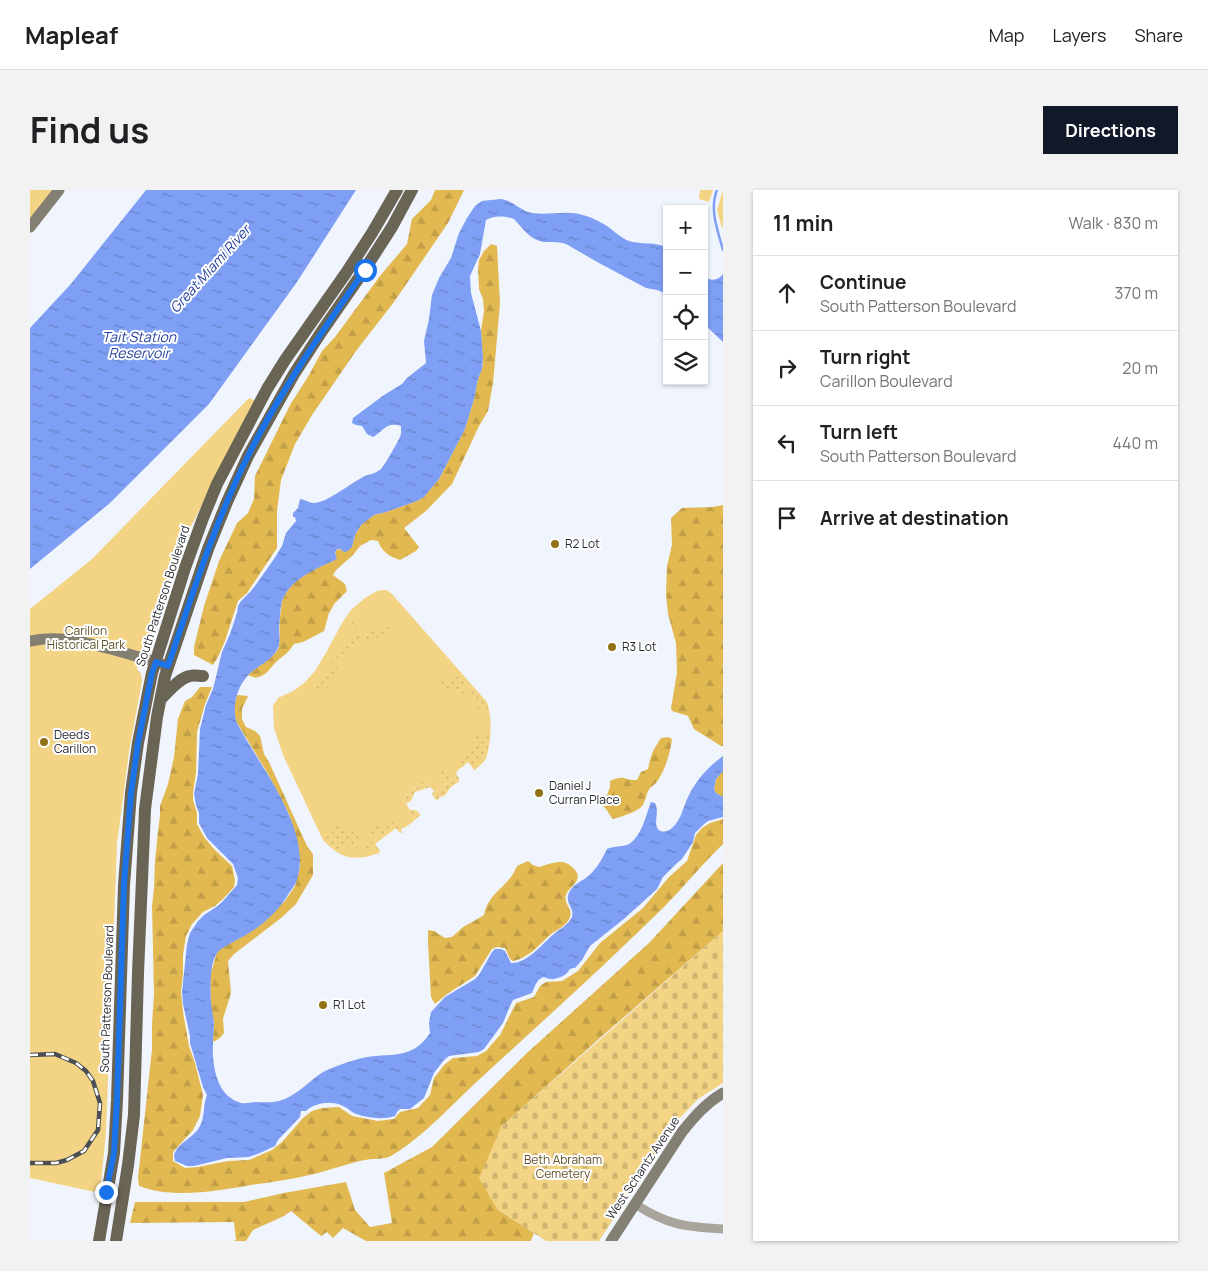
<!DOCTYPE html>
<html lang="en">
<head>
<meta charset="utf-8">
<style>
	:root { --surface:#fff; --page:#f2f2f2; --text:#202124; --muted:#757577; --line:#e0e0e0; --accent:#111827 }
	body { margin:0; font-family:Manrope,sans-serif; background:var(--page); color:var(--text) }
	.controls { position:absolute; right:15px; top:15px; display:grid; overflow:hidden; border-radius:0px; box-shadow:0 1px 4px #0004 }
	.controls button { width:45px; height:45px; display:grid; place-items:center; padding:0; border:0; border-bottom:1px solid var(--line); background:var(--surface); color:var(--text); font:25px sans-serif }
	.stop { position:absolute; width:15px; height:15px; margin:-11px; border:4px solid #1a73e8; border-radius:50%; background:#fff }
	.stop.end { background:#1a73e8; border-color:#fff; box-shadow:0 1px 5px #0008 }
	.list { margin:0; padding:0; list-style:none }
	h2 { display:flex; justify-content:space-between; align-items:center; height:65px; margin:0; padding:0 20px; font-size:21px }
	h2 small { font-size:16px; font-weight:400; color:var(--muted) }
	.list li { display:grid; grid-template-columns:32px 1fr auto; gap:15px; align-items:center; box-sizing:border-box; height:75px; padding:0 20px; border-top:1px solid var(--line) }
	.list b { display:block; font-size:19px; white-space:nowrap }
	.list p { margin:0; font-size:16px; white-space:nowrap; color:var(--muted) }
	.list em { font-size:16px; font-style:normal; color:var(--muted) }
	.icon { flex:none; width:28px; height:28px; fill:none; stroke:currentColor; stroke-width:2; stroke-linecap:round; stroke-linejoin:round }
	.map { position:relative; flex:none; width:693px; height:1051px; overflow:hidden; border-radius:0px }
	header { display:flex; align-items:center; gap:30px; box-sizing:border-box; height:70px; padding:0 25px; background:var(--surface); border-bottom:1px solid var(--line) }
	header strong { font-size:24px }
	nav { display:flex; gap:28px; margin-inline-start:auto; font-size:18px }
	.intro { display:flex; align-items:center; justify-content:space-between; box-sizing:border-box; height:120px; padding:0 30px }
	h1 { margin:0; font-size:35px }
	.button { padding:12px 22px; border-radius:0px; background:var(--accent); color:#fff; font-size:18px; font-weight:700 }
	main { display:flex; gap:30px; padding:0 30px }
	aside { flex:1; background:var(--surface); border-radius:0px; box-shadow:0 1px 4px #0004 }
	.map>svg:first-child { display:block }
	.green { fill:#f3d384 }
	.forest { fill:url(#forest-firs) }
	.cemetery { fill:url(#cemetery-stones) }
	.garden { fill:url(#garden-dots) }
	.water { fill:url(#water-ripples) }
	.lines { fill:none; stroke-linecap:round; stroke-linejoin:round }
	.stream { stroke:#7e9ff4; stroke-width:2.5 }
	.street { stroke:#a9a59c; stroke-width:9 }
	.secondary { stroke:#847f73; stroke-width:11 }
	.primary { stroke:#6a6455; stroke-width:12 }
	.rail-casing { stroke:#4b4e55; stroke-width:4.5 }
	.rail { stroke:#fff; stroke-width:2.5; stroke-dasharray:8; stroke-linecap:butt }
	.route { stroke:#1a73e8; stroke-width:6 }
	.poi-dot { fill:#907116; stroke:#fff; stroke-width:2 }
	.labels { text-anchor:middle; stroke-width:4; stroke-linejoin:round; paint-order:stroke }
	.poi-label { font-size:12px; fill:#282b32; stroke:#fff; text-anchor:start }
	.street-label { font-size:12px; fill:#282b32; stroke:#fff }
	.park-label { font-size:12px; fill:#625127; stroke:#fff }
	.water-label { font-size:14px; font-style:italic; fill:#2641a1; stroke:#fff }
</style>
</head>
<body>
<header>
<strong>Mapleaf</strong>
<nav><a>Map</a><a>Layers</a><a>Share</a></nav>
</header>
<div class="intro"><h1>Find us</h1><a class="button">Directions</a></div>
<main>
<div class="map">
<svg width="693" height="1051" viewBox="0 0 693 1051">
	<defs>
		<pattern id="forest-firs" width="22" height="20" patternUnits="userSpaceOnUse" patternTransform="scale(1.25)"><rect width="22" height="20" fill="#e2b951"/><path d="M5 1l3.5 6h-7zM16 11l3.5 6h-7z" fill="#c29f47"/></pattern>
		<pattern id="cemetery-stones" width="16" height="16" patternUnits="userSpaceOnUse" patternTransform="scale(1.25)"><rect width="16" height="16" fill="#f3d384"/><path d="M2 7V4a2 2 0 0 1 4 0v3zM10 15v-3a2 2 0 0 1 4 0v3z" fill="#d0b572"/></pattern>
		<pattern id="garden-dots" width="8" height="8" patternUnits="userSpaceOnUse" patternTransform="scale(1.25)"><rect width="8" height="8" fill="#f3d384"/><path d="M2 2h.1M6 6h.1" fill="none" stroke="#d0b572" stroke-width="1.8" stroke-linecap="round"/></pattern>
		<pattern id="water-ripples" width="26" height="14" patternUnits="userSpaceOnUse" patternTransform="scale(1.25)"><rect width="26" height="14" fill="#7e9ff4"/><path d="M2 4q2-2 4 0t4 0M15 11q2-2 4 0t4 0" fill="none" stroke="#6782c6"/></pattern>
	</defs>
	<rect width="100%" height="100%" fill="#f0f4fc"/>
	<!-- green -->
	<path class="green" d="M0,0H29L0,37Z
		M670,0H683L679,12L669,9Z
		M693,0V37L692,38L687,20Z
		M219,208L226,211L159,340L139,392L123,447L118,454L113,456L107,479L111,484L112,491L99,562L87,654L76,942L70,1003L0,988V419L62,369Z
		M353,400H357L362,404L456,511C463,523 461,555 456,568C454,573 449,576 445,580L443,579V578L438,572L427,581V582L423,591L412,595L407,600L404,601L395,592L382,599L378,605L375,606L374,611L380,620C381,629 375,634 366,636V638L345,654L350,661L349,663C324,672 311,669 293,650L253,565L244,538L243,516L248,508L263,501L274,493L285,481L297,461L312,433L321,420L335,408L347,401Z"/>
	<!-- forest -->
	<path class="forest" d="M405,0H434L418,33L364,112L326,161L282,225L265,254L251,290L247,321V358L217,403L208,411L195,451L189,465L183,475L164,465V457L174,416L189,371L207,333L218,323L224,309L225,286L260,215L279,185L292,161L305,147L350,86L377,54L382,29L401,10Z
		M461,54L467,56L470,114L463,193L458,221L449,236L422,294L396,321L374,338L389,357L386,361L370,370C359,366 352,362 348,351L341,350L330,356L323,365L306,380L303,385L315,394L317,401L305,413L299,423L294,441L273,452L264,454C257,465 252,466 244,474C240,479 236,485 229,487C225,488 222,487 218,485C226,477 245,468 249,457C250,452 249,434 250,427C251,422 251,416 252,411C260,389 285,379 305,370L306,365L305,363L307,359L312,360L322,357L325,345L331,335L337,330L344,325L356,322L387,311L394,307L409,289L435,239L444,209L448,189L452,179L453,172L451,141L454,121L453,109L449,99L448,80L449,70L454,61Z
		M693,315V556H691L664,539L658,526L642,521L641,518L647,483L646,453L638,424L636,404L637,376L642,355L641,328L652,318L683,317Z
		M170,497H182L175,514L167,542L166,583L163,603V610L167,623V634L174,647L184,659L202,676L205,690L204,697L193,709L185,716L173,722L162,734L156,746L153,765V784L151,802L153,822L159,856L165,873L173,905L170,926L163,940L143,962V971L155,978L168,977L198,971L219,970L242,960L252,952L273,928L282,921L292,918L309,917L322,926L348,931L364,929L370,922L388,918L400,905L404,888L414,875L423,868L447,866L456,861L470,845L486,813L504,807L510,796L516,792L532,791L548,781L570,753L613,718L639,687L657,671L666,645L672,638L680,633L693,629V654C672,674 654,697 634,717C575,775 513,831 452,887C422,914 396,945 361,966C353,970 344,968 335,970C318,973 301,980 284,984C264,989 242,992 221,995C187,1001 143,1009 109,996L108,988L122,859V834L124,804L122,716L124,698L125,671L128,641L130,626V616L138,594L144,567L148,529L155,511L162,507Z
		M207,505L218,506L212,519V529L216,537L225,541L230,546L234,564L239,572L277,656L283,664V685L266,714L251,728L204,764L198,771L201,803L193,829L194,843L190,848L183,852L184,831L181,820L180,786L187,762L193,757L219,743L255,711L265,696L270,677L268,654L259,624L238,584L206,531C204,522 204,514 207,505Z
		M638,547L642,549C640,564 635,581 626,593C624,595 622,596 620,598C616,603 616,611 612,616C607,622 591,627 583,629C579,625 578,620 573,616L580,597V591C595,584 594,591 607,590L611,582L618,579C621,564 623,560 631,548Z
		M693,581V607L686,603L684,599L686,589Z
		M498,671L503,675L509,677C522,673 534,667 544,679C547,682 549,686 547,690C545,695 538,699 536,705C533,713 543,719 540,727C538,735 526,740 520,745C509,755 499,768 483,771L480,769L475,758L467,757L462,759L445,786L417,804L405,814L401,807L398,753V740L404,741L415,748L422,747L433,737L444,731L454,725C458,706 470,701 481,687C483,684 485,680 487,676Z
		M693,673V741L570,848L471,937L467,1019L504,1043L501,1051H336L313,1038L303,1048L297,1042L291,1046L261,1021L254,1026L223,1040L216,1051H203L206,1050L204,1032L100,1033L105,1012H214L254,1003L316,992L325,1020L340,1037L362,1033L354,983L402,957L498,862L619,753Z"/>
	<!-- cemetery -->
	<path class="cemetery" d="M693,741V893L668,909L650,928L569,1051H516L467,1019L449,988L471,937Z"/>
	<!-- garden -->
	<path class="garden" d="M323,432H327L328,434L327,441L330,444L345,441L355,436L364,438L366,441L348,448L326,453L309,474L300,495L295,499L291,500L284,498L285,494L295,486L302,475L305,463L323,445L324,439L321,434Z
		M429,484L432,485L436,488L437,493L435,498L436,499L449,503L451,508L457,514L458,519L456,522H453C447,519 445,515 444,509L438,505H433L431,500L418,499L408,490V488L410,486L416,490L425,492L426,488Z
		M460,544C458,559 457,572 443,580V578L438,572L431,578L430,576H423L426,571L431,570L437,572V569L432,567L433,564L442,559L444,547L446,545H455Z
		M416,579L419,581L420,584L417,591L414,593L412,592L409,587L411,582Z
		M426,584L429,588V592C426,593 422,596 420,598C416,603 418,605 410,607L409,609L406,610L402,604L404,601L407,600L412,595L423,591Z
		M395,592L400,597L385,602L381,611L376,614L374,611L375,606L378,605L382,599L387,597L391,593Z
		M380,620H386L391,625C386,628 384,631 380,634C377,636 374,638 371,639L372,643L369,642L365,637L354,646L350,644L342,650H338L337,645L344,641L343,637L346,635L352,637L361,630L365,631L366,636C374,633 381,630 380,620Z
		M307,634L308,636L315,638L316,646L321,644L322,641L328,640L332,645L328,650L327,657L326,659L312,656L310,660H307C303,657 298,656 295,651L296,647L303,643L298,638Z
		M340,652L346,654L345,655L349,659L347,662L342,658L335,660L333,659L332,656L333,654Z"/>
	<!-- water -->
	<path class="water" d="M116,0H326L267,92L179,214L80,313L0,379V138L40,95Z
		M471,9C484,11 489,20 502,23C520,26 539,19 556,26C563,28 570,32 577,36C584,41 591,48 599,51C612,55 625,51 637,58V104L627,100L616,98L569,73L536,54C530,52 523,52 516,52C501,51 494,40 484,29C476,26 464,25 456,30L450,64L440,86L441,103L451,141L453,168L452,179L448,189L444,209L435,239L409,289L394,307L387,311L356,322L344,325L331,335L325,345L322,357L318,361L314,362L310,359H307L305,363L307,368L305,370C286,379 260,389 252,411C250,419 250,429 249,438C249,445 251,454 247,460C242,469 232,474 224,480C208,492 202,513 206,531C228,575 283,638 267,690C265,695 262,699 259,703C252,715 243,725 232,734C220,744 206,750 193,758C192,758 188,762 187,763C178,776 180,811 183,826C185,835 183,844 183,853C182,870 185,898 201,908C203,910 208,912 211,913C216,914 221,912 226,912C234,912 241,913 249,911C265,907 277,893 290,884C299,878 315,873 325,870C354,860 380,874 400,843L399,833L401,822L415,807L445,789L449,785L462,762L465,759H471L475,761L481,773C497,774 513,753 525,743C530,739 539,734 542,727C545,716 531,712 542,698C546,693 552,691 557,687C567,679 572,669 577,659C583,656 591,657 597,655C611,649 616,625 621,612L625,613C630,622 623,633 628,639C631,643 638,642 642,638C651,631 653,617 658,607C667,589 677,578 693,566V581L686,589L684,599L686,603L693,607V627L678,631L673,635L665,643L663,652L652,669L646,674L633,687L627,699L595,728L560,756L552,770L545,778C539,778 540,780 536,784C534,786 524,790 521,789C516,789 514,785 510,789C506,792 504,798 502,803L483,810L480,816L473,833L454,859L449,862L419,866L414,870L404,883L394,908L380,919H370L367,922L365,926C353,930 338,928 326,924C321,922 318,918 313,916C301,910 285,913 276,921H271L270,927L248,950L245,956L230,963L219,967L197,968L164,976H157L145,971L144,965C148,952 164,948 170,936C175,927 173,915 177,905L173,897L160,853V846L153,814L152,802L157,754L160,743L168,731L174,725L189,715L193,711L207,695L208,688L203,674L177,648L169,633V623L166,615L164,604L168,584L170,539L176,515L183,499L192,462L200,444L207,423L208,416L211,411L222,400L244,369L252,356L256,343L266,331L265,327H263V323L268,318L270,309C274,309 279,313 284,313C297,313 322,292 335,286C341,284 347,283 352,278C355,274 370,249 371,244C371,241 371,239 371,236C356,231 353,242 343,247L337,244L332,236L326,235L322,233L323,228L354,205L372,194L377,188L396,173L394,151L399,129L402,105L409,88L421,68L429,43L437,28L445,16L449,13L452,11Z
		M693,84V152L674,134V87C682,91 688,91 693,84Z"/>
	<g class="lines">
		<!-- stream -->
		<path class="stream" d="M687,0C679,20 688,41 693,60"/>
		<!-- street -->
		<path class="street" d="M605,1014C637,1035 656,1037 693,1039"/>
		<!-- secondary -->
		<path class="secondary" d="M0,37L29,0
			M0,451C29,445 53,452 81,459C99,464 117,469 134,475
			M581,1051L652,942C664,927 676,913 693,903"/>
		<!-- primary -->
		<path class="primary" d="M131,509C139,501 149,488 160,486C164,485 169,486 173,486
			M69,1051L84,963L87,910L94,695L101,603L108,553L122,483L155,378L173,328L187,294L237,199L255,170L316,83L342,43L367,0
			M86,1051L98,975L104,925L108,783L115,619L127,527L135,486L178,359L197,312L218,266L264,184L292,141L335,79L362,37L382,0"/>
		<!-- rail casing -->
		<g class="rail-casing">
			<path id="rail" d="M0,865L25,864L46,873L56,881L63,891L70,913L68,940L54,961L37,970L26,973H0"/>
		</g>
		<!-- rail -->
		<use href="#rail" class="rail"/>
	</g>
	<g class="lines">
		<!-- route -->
		<path class="route" d="M76,1002L84,963L87,910L94,694L101,603L108,553L122,483L126,472L138,476C162,406 184,334 218,266C251,200 293,140 335,80"/>
	</g>
	<!-- markers -->
	<g class="poi-dot">
		<circle cx="525" cy="354" r="5"/>
		<circle cx="582" cy="457" r="5"/>
		<circle cx="14" cy="552" r="5"/>
		<circle cx="509" cy="603" r="5"/>
		<circle cx="293" cy="815" r="5"/>
	</g>
	<g class="labels">
		<!-- poi labels -->
		<g class="poi-label">
			<text x="535" y="358">R2 Lot</text>
			<text x="592" y="461">R3 Lot</text>
			<text x="24" y="549">Deeds<tspan x="24" dy="14">Carillon</tspan></text>
			<text x="519" y="600">Daniel J<tspan x="519" dy="14">Curran Place</tspan></text>
			<text x="303" y="819">R1 Lot</text>
		</g>
		<!-- street labels -->
		<g class="street-label">
			<text transform="translate(133 406) rotate(-72)" y="4">South Patterson Boulevard</text>
			<text transform="translate(77 809) rotate(-88)" y="4">South Patterson Boulevard</text>
			<text transform="translate(613 978) rotate(-56)" y="4">West Schantz Avenue</text>
		</g>
		<!-- park labels -->
		<g class="park-label">
			<text x="56" y="445">Carillon<tspan x="56" dy="14">Historical Park</tspan></text>
			<text x="533" y="974">Beth Abraham<tspan x="533" dy="14">Cemetery</tspan></text>
		</g>
		<!-- water labels -->
		<g class="water-label">
			<text transform="translate(180 79) rotate(-48)" y="5">Great Miami River</text>
			<text x="109" y="152">Tait Station<tspan x="109" dy="16">Reservoir</tspan></text>
		</g>
	</g>
</svg>
<div class="controls">
<button>+</button>
<button>−</button>
<button><svg class="icon" aria-label="locate" viewBox="0 0 24 24"><circle cx="12" cy="12" r="6"/><path d="M12 2v4M12 18v4M2 12h4M18 12h4"/></svg></button>
<button><svg class="icon" aria-label="layers" viewBox="0 0 24 24"><path d="M12 4l9 5-9 5-9-5zM3 14l9 5 9-5"/></svg></button>
</div>
<div class="stop" style="left:335px;top:80px"></div>
<div class="stop end" style="left:76px;top:1002px"></div>
</div>
<aside>
<h2>11 min<small>Walk · 830 m</small></h2>
<ul class="list">
<li><svg class="icon" aria-label="ahead" viewBox="0 0 24 24"><path d="M12 20V5M6 11l6-6 6 6"/></svg><div><b>Continue</b><p>South Patterson Boulevard</p></div><em>370 m</em></li>
<li><svg class="icon" aria-label="right" viewBox="0 0 24 24"><path d="M7 20v-9h11M14 6l5 5-5 5"/></svg><div><b>Turn right</b><p>Carillon Boulevard</p></div><em>20 m</em></li>
<li><svg class="icon" aria-label="left" viewBox="0 0 24 24"><path d="M17 20v-9H6M10 6l-5 5 5 5"/></svg><div><b>Turn left</b><p>South Patterson Boulevard</p></div><em>440 m</em></li>
<li><svg class="icon" aria-label="arrive" viewBox="0 0 24 24"><path d="M6 21V4h12l-3 4 3 4H6"/></svg><div><b>Arrive at destination</b></div></li>
</ul>
</aside>
</main>
</body>
</html>
